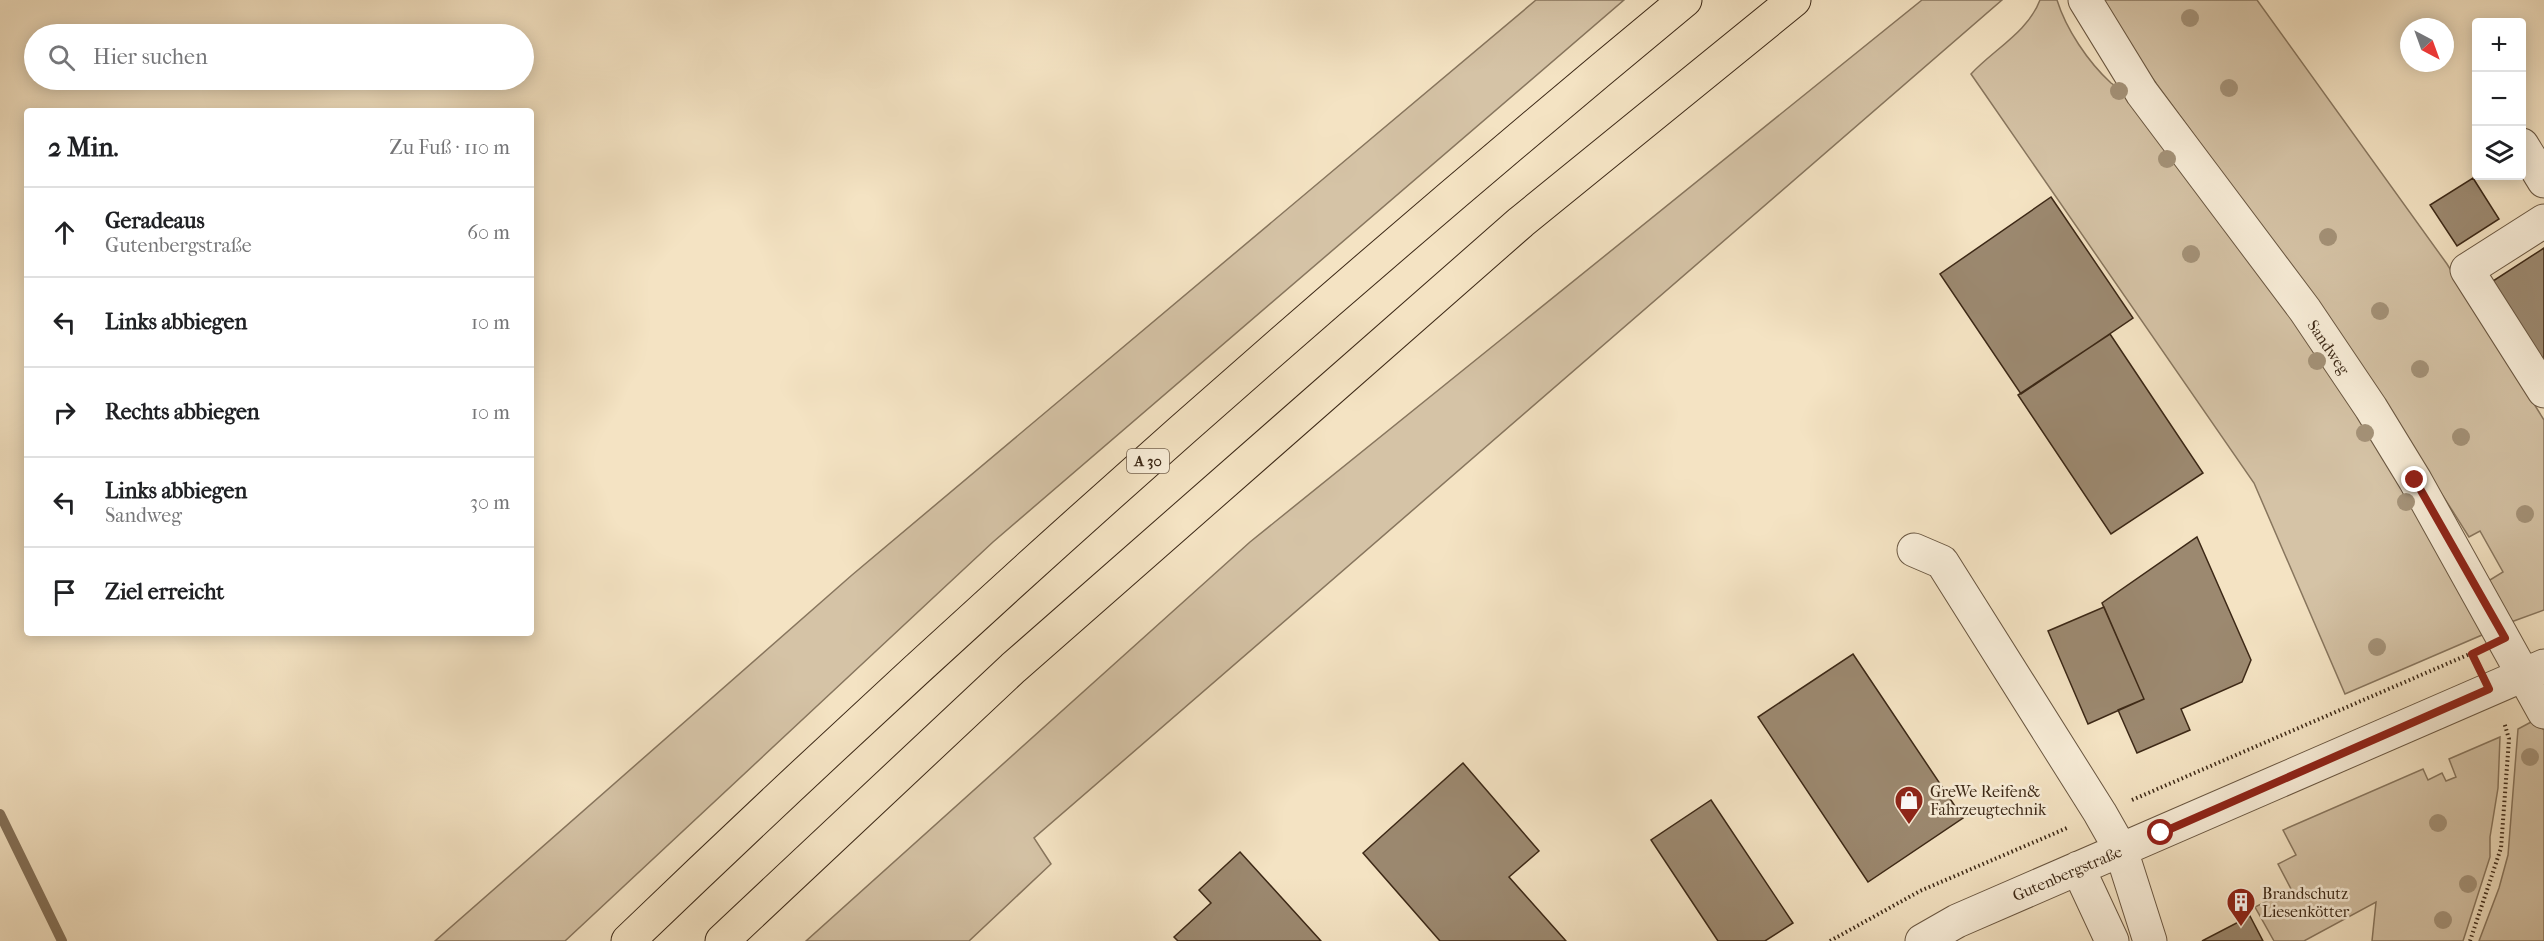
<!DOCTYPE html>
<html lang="de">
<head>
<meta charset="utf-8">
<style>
	:root { --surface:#fff; --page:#f2f2f2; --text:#202124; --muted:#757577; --line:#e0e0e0 }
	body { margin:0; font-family:"IM FELL French Canon",serif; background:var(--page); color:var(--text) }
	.controls { position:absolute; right:18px; top:18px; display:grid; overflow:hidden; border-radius:6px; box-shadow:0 3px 15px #0003 }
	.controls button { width:54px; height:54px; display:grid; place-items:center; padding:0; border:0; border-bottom:2px solid var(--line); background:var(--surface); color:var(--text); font:30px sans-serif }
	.compass { position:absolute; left:2400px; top:18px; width:54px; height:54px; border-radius:50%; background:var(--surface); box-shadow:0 3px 15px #0003; rotate:139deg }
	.stop { position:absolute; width:18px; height:18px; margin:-14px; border:4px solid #8f2418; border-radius:50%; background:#fff }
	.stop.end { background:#8f2418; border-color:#fff; box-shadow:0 2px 6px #0008 }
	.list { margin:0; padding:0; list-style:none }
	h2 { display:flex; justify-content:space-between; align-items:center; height:78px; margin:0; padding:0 24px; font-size:26px }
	h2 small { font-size:20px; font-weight:400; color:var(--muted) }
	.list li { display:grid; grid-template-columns:39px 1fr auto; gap:18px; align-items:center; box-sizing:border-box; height:90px; padding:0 24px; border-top:2px solid var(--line) }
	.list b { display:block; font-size:22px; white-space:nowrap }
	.list p { margin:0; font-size:20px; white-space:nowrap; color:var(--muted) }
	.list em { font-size:20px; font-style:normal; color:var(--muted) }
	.icon { flex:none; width:33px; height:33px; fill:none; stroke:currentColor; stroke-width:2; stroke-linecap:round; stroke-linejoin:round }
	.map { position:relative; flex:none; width:2544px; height:941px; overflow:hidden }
	.search { position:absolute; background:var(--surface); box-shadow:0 3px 15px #0003; left:24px; top:24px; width:510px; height:66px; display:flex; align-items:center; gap:15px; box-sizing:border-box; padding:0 21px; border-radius:33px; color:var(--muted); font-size:22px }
	.panel { position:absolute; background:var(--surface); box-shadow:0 3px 15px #0003; left:24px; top:108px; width:510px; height:528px; border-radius:6px }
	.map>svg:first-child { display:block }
	.green { fill:#d5c3a6; stroke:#88765e; stroke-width:1.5 }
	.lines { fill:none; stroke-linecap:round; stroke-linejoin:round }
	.stream { stroke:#85725a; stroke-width:10 }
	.building { fill:#9c8970; stroke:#3c2816; stroke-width:1.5 }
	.minor-casing { stroke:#6a5741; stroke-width:35 }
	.highway-casing { stroke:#3c2816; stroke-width:35 }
	.path { stroke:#3c2816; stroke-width:4; stroke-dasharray:1.5 3; stroke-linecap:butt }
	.minor { stroke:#f8edd8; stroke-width:33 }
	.highway { stroke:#f4e3c3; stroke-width:33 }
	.tree { fill:#a49278 }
	.route { stroke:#8f2418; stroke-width:8 }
	.labels { text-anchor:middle; stroke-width:5; stroke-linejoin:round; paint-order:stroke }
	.shield { fill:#f8edd8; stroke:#746350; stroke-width:1.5 }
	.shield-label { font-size:15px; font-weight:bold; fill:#3c2816 }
	.street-label { font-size:16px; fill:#3c2816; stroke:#f8edd8 }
	.poi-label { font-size:16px; fill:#3c2816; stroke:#f8edd8; text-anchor:start }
</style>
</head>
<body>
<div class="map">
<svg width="2544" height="941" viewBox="0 0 2544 941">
	<rect width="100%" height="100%" fill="#f4e3c3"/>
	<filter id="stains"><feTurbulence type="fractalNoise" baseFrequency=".00333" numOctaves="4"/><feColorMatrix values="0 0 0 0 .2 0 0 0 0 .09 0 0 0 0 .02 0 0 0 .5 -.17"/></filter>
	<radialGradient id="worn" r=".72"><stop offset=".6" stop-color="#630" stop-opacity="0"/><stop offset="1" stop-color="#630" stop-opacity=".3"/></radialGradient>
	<!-- green -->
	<path class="green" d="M1536,0H1624L993,542L565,941H435L852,575Z
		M1922,0H2002L1034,838L1051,864L969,941H806L1250,542Z
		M2040,0H2057C2066,29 2088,62 2111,83C2117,88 2128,92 2136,95L2302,322L2456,579L2482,635L2345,694L2254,483L1971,74C1993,50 2028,32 2040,0Z
		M2099,0H2257L2447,264L2544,420V610L2511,622L2485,583L2503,572L2480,531L2469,537C2360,363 2241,197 2118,32Z
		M2533,721L2544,730V941H2479L2499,888L2508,855L2518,729Z
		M2500,737L2498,788L2490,837V857L2463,941H2372L2376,902L2304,941H2274L2255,907L2291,889L2278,864L2296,855L2283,830L2423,769L2428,780L2442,773L2446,781L2456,777L2449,759Z"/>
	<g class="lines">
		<!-- stream -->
		<path class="stream" d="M0,814L62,941"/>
	</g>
	<!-- building -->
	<path class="building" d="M2473,178L2499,219L2457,246L2430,205Z
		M2051,197L2133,318L2021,394L1940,274Z
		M2544,248V361L2493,281Z
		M2110,334L2203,473L2111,534L2018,395Z
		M2197,537L2251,660L2242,682L2181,709L2190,730L2137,753L2118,710L2144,699L2102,603Z
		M2104,607L2144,699L2088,724L2048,631Z
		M1853,654L1963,818L1868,882L1758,717Z
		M1463,763L1539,851L1509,877L1566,941H1440L1363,853Z
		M1711,800L1793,923L1765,941H1718L1651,840Z
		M1240,852L1321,941H1178L1174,937L1211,903L1199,890Z
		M2250,916L2263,941H2202Z"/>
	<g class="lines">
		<!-- minor casing -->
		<g class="minor-casing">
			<path id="minor" d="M2085,0L2142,93L2305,310L2371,408L2415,480L2544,712
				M2522,145L2544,181
				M2544,221L2467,270L2544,391
				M1914,550L1942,562L2100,813L2121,850L2150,941
				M2078,868L2112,941
				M1922,941L1957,921L2544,666"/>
		</g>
		<!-- highway casing -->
		<g class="highway-casing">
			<path id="highway" d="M628,941C968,614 1321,301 1685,0
				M722,941L1013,668L1521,222L1794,0"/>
		</g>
		<!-- path -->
		<path class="path" d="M2132,800L2472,653
			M1830,941L1920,891L2067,828
			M2470,941L2501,848L2509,739L2504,722"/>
		<!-- minor -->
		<use href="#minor" class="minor"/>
		<!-- highway -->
		<use href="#highway" class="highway"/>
	</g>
	<!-- trees -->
	<g class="tree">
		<circle cx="2190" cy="18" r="9"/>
		<circle cx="2229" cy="88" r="9"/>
		<circle cx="2119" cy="91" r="9"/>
		<circle cx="2167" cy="159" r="9"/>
		<circle cx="2328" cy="237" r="9"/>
		<circle cx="2191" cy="254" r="9"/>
		<circle cx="2380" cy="311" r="9"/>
		<circle cx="2317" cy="361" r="9"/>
		<circle cx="2420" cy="369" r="9"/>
		<circle cx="2365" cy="433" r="9"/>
		<circle cx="2461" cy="437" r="9"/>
		<circle cx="2406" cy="502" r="9"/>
		<circle cx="2525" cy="514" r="9"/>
		<circle cx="2377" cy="647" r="9"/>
		<circle cx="2530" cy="757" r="9"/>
		<circle cx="2438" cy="823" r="9"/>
		<circle cx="2468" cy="884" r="9"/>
		<circle cx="2443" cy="920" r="9"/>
	</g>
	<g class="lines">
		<!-- route -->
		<path class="route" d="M2161,833L2489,689L2472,654L2505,638L2415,480"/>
	</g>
	<!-- icons -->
	<defs>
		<g id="shop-pin" transform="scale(1.5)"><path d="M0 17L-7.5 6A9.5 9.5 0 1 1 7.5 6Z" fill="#8f2418" stroke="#f8edd8"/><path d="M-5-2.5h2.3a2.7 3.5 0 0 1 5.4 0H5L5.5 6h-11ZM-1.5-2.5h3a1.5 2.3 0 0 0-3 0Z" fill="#fff"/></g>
		<g id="building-pin" transform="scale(1.5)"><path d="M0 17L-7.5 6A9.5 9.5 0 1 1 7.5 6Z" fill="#8f2418" stroke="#f8edd8"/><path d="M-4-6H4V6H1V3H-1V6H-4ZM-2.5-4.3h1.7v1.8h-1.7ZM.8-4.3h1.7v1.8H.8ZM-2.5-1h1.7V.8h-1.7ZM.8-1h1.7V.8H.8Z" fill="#fff"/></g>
	</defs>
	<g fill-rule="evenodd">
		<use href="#shop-pin" x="1909" y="800"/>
		<use href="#building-pin" x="2241" y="902"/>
	</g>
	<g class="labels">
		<!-- shield labels -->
		<rect class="shield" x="1127" y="449" width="42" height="24" rx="4.5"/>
		<g class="shield-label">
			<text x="1148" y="466">A 30</text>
		</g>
		<!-- street labels -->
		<g class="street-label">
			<text transform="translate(2329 347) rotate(56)" y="6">Sandweg</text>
			<text transform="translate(2067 873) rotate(-23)" y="6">Gutenbergstraße</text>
		</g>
		<!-- poi labels -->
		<g class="poi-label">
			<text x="1930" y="797">GreWe Reifen&amp;<tspan x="1930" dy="18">Fahrzeugtechnik</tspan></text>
			<text x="2262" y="899">Brandschutz<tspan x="2262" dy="18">Liesenkötter</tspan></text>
		</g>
	</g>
	<rect width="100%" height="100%" filter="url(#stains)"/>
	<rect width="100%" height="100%" fill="url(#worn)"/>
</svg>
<div class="controls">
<button>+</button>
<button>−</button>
<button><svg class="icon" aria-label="layers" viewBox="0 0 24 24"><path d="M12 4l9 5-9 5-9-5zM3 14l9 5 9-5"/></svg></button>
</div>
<svg class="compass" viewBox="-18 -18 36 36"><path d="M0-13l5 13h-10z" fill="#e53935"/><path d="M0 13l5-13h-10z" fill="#757577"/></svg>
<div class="stop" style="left:2161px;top:833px"></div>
<div class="stop end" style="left:2415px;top:480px"></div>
<div class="search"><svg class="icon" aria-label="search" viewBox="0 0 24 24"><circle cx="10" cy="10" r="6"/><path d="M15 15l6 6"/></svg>Hier suchen</div>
<section class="panel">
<h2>2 Min.<small>Zu Fuß · 110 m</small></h2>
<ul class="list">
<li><svg class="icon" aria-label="ahead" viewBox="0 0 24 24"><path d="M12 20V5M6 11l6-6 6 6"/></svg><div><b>Geradeaus</b><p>Gutenbergstraße</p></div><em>60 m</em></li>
<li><svg class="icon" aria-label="left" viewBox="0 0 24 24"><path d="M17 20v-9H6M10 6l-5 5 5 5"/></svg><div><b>Links abbiegen</b></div><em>10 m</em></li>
<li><svg class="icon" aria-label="right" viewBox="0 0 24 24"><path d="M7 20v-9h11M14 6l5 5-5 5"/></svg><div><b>Rechts abbiegen</b></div><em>10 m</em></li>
<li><svg class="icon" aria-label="left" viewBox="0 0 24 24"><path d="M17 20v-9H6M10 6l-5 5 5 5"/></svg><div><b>Links abbiegen</b><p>Sandweg</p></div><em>30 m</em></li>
<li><svg class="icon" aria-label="arrive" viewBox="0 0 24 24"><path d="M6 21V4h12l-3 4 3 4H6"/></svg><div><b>Ziel erreicht</b></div></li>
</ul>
</section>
</div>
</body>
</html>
